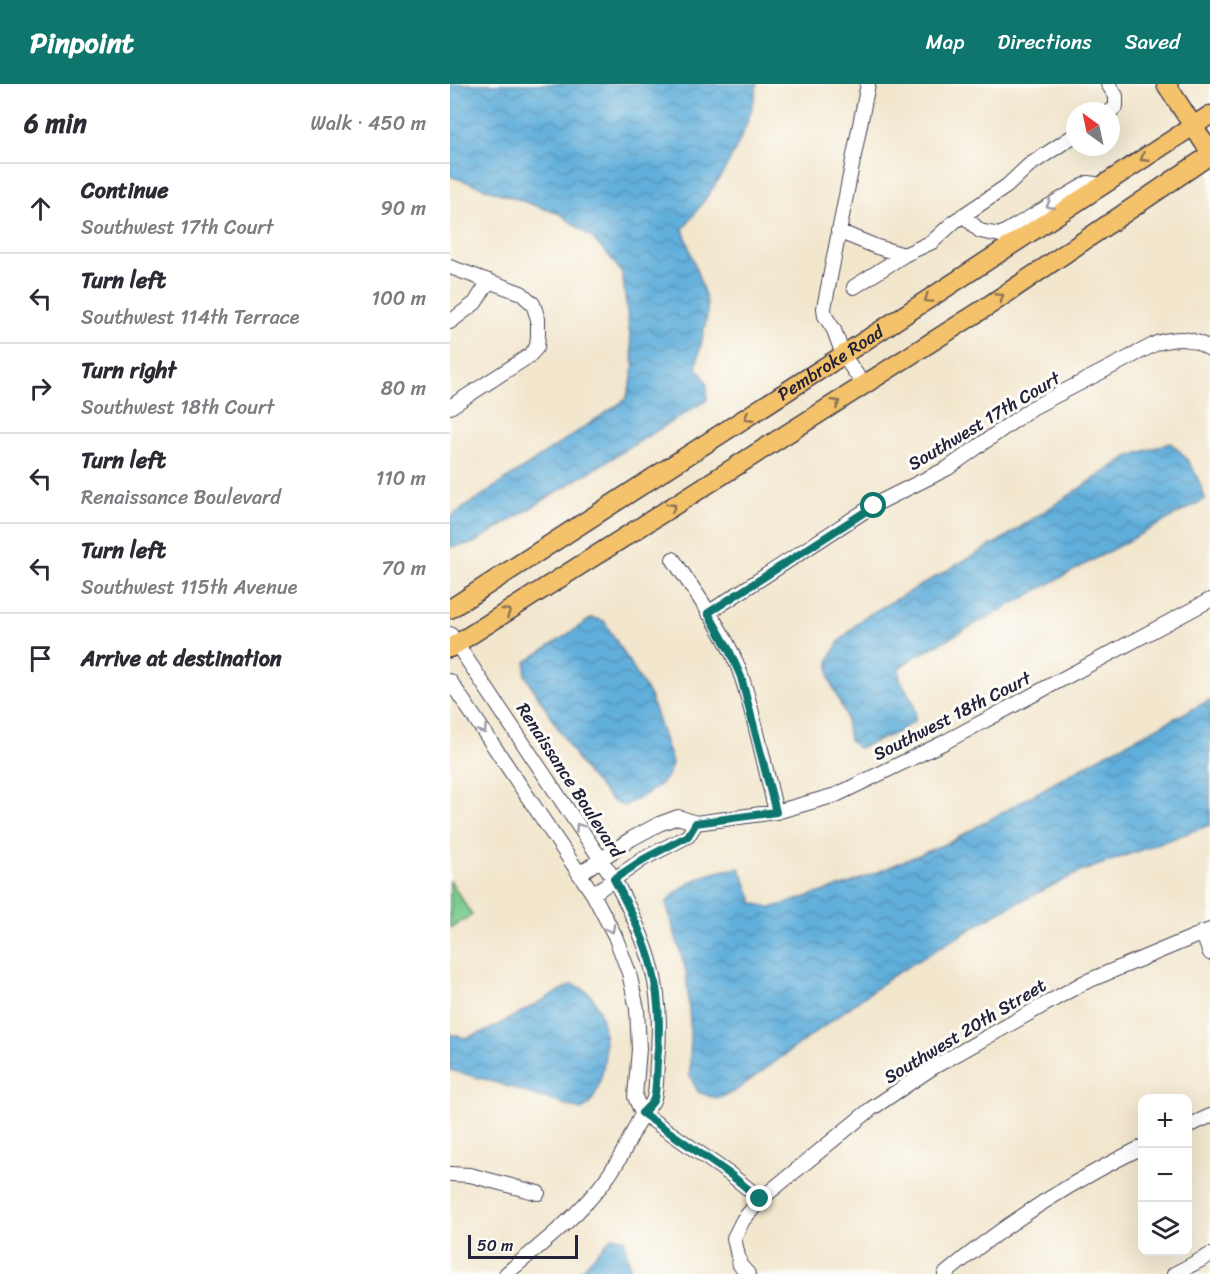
<!DOCTYPE html>
<html lang="en">
<head>
<meta charset="utf-8">
<style>
	:root { --surface:#fff; --page:#f2f2f3; --text:#2b2b33; --muted:#7c7c81; --line:#e1e1e2; --accent:#0f766e }
	body { margin:0; font-family:Sriracha,sans-serif; background:var(--page); color:var(--text) }
	.controls { position:absolute; right:18px; bottom:18px; display:grid; overflow:hidden; border-radius:12px; box-shadow:0 6px 24px #0002 }
	.controls button { width:54px; height:54px; display:grid; place-items:center; padding:0; border:0; border-bottom:2px solid var(--line); background:var(--surface); color:var(--text); font:30px sans-serif }
	.compass { position:absolute; left:616px; top:18px; width:54px; height:54px; border-radius:50%; background:var(--surface); box-shadow:0 6px 24px #0002; rotate:327deg }
	.scale { position:absolute; left:18px; bottom:15px; width:110px; box-sizing:border-box; padding-left:6px; border:3px solid #22223b; border-top:0; font-size:16px; line-height:21px; white-space:nowrap; color:#22223b; -webkit-text-stroke:4px #fdfcf7; paint-order:stroke }
	.stop { position:absolute; width:18px; height:18px; margin:-14px; border:4px solid #0f766e; border-radius:50%; background:#fff }
	.stop.end { background:#0f766e; border-color:#fff; box-shadow:0 2px 6px #0008 }
	.list { margin:0; padding:0; list-style:none }
	h2 { display:flex; justify-content:space-between; align-items:center; height:78px; margin:0; padding:0 24px; font-size:26px }
	h2 small { font-size:20px; font-weight:400; color:var(--muted) }
	.list li { display:grid; grid-template-columns:39px 1fr auto; gap:18px; align-items:center; box-sizing:border-box; height:90px; padding:0 24px; border-top:2px solid var(--line) }
	.list b { display:block; font-size:22px; white-space:nowrap }
	.list p { margin:0; font-size:20px; white-space:nowrap; color:var(--muted) }
	.list em { font-size:20px; font-style:normal; color:var(--muted) }
	.icon { flex:none; width:33px; height:33px; fill:none; stroke:currentColor; stroke-width:2; stroke-linecap:round; stroke-linejoin:round }
	.map { position:relative; flex:none; width:760px; height:1190px; overflow:hidden }
	header { display:flex; align-items:center; gap:36px; box-sizing:border-box; height:84px; padding:0 30px; background:var(--accent); color:#fff }
	header strong { font-size:28px }
	nav { display:flex; gap:33px; margin-inline-start:auto; font-size:21px }
	main { display:flex }
	aside { flex:1; background:var(--surface) }
	.map>svg:first-child { display:block }
	.grass { fill:#7bcb8c; stroke:#4e7664; stroke-width:1.5 }
	.water { fill:url(#water-waves); stroke:#42688b; stroke-width:1.5 }
	.lines { fill:none; stroke-linecap:round; stroke-linejoin:round }
	.minor-casing { stroke:#413f51; stroke-width:16 }
	.major-casing { stroke:#413f51; stroke-width:21 }
	.minor { stroke:#fff; stroke-width:14 }
	.major { stroke:#f4c26a; stroke-width:18 }
	.oneway { stroke:#8b7252 }
	.oneway2 { stroke:#9c9ca7 }
	.route { stroke:#0f766e; stroke-width:8 }
	.labels { text-anchor:middle; stroke-width:6; stroke-linejoin:round; paint-order:stroke }
	.street-label { font-size:18px; fill:#22223b; stroke:#fdfcf7 }
</style>
</head>
<body>
<header>
<strong>Pinpoint</strong>
<nav><a>Map</a><a>Directions</a><a>Saved</a></nav>
</header>
<main>
<aside>
<h2>6 min<small>Walk · 450 m</small></h2>
<ul class="list">
<li><svg class="icon" aria-label="ahead" viewBox="0 0 24 24"><path d="M12 20V5M6 11l6-6 6 6"/></svg><div><b>Continue</b><p>Southwest 17th Court</p></div><em>90 m</em></li>
<li><svg class="icon" aria-label="left" viewBox="0 0 24 24"><path d="M17 20v-9H6M10 6l-5 5 5 5"/></svg><div><b>Turn left</b><p>Southwest 114th Terrace</p></div><em>100 m</em></li>
<li><svg class="icon" aria-label="right" viewBox="0 0 24 24"><path d="M7 20v-9h11M14 6l5 5-5 5"/></svg><div><b>Turn right</b><p>Southwest 18th Court</p></div><em>80 m</em></li>
<li><svg class="icon" aria-label="left" viewBox="0 0 24 24"><path d="M17 20v-9H6M10 6l-5 5 5 5"/></svg><div><b>Turn left</b><p>Renaissance Boulevard</p></div><em>110 m</em></li>
<li><svg class="icon" aria-label="left" viewBox="0 0 24 24"><path d="M17 20v-9H6M10 6l-5 5 5 5"/></svg><div><b>Turn left</b><p>Southwest 115th Avenue</p></div><em>70 m</em></li>
<li><svg class="icon" aria-label="arrive" viewBox="0 0 24 24"><path d="M6 21V4h12l-3 4 3 4H6"/></svg><div><b>Arrive at destination</b></div></li>
</ul>
</aside>
<div class="map">
<svg width="760" height="1190" viewBox="0 0 760 1190">
	<defs>
		<pattern id="water-waves" width="16" height="10" patternUnits="userSpaceOnUse" patternTransform="scale(1.5)"><rect width="16" height="10" fill="#61afdb"/><path d="M0 5q4-4 8 0t8 0" fill="none" stroke="#508eb3"/></pattern>
	</defs>
	<rect width="100%" height="100%" fill="#fdfcf7"/>
	<filter id="ink" filterUnits="userSpaceOnUse"><feTurbulence type="fractalNoise" baseFrequency=".0167" numOctaves="2"/><feDisplacementMap in="SourceGraphic" scale="12" xChannelSelector="R" yChannelSelector="G"/><feConvolveMatrix kernelMatrix="1 2 1 2 8 2 1 2 1" color-interpolation-filters="sRGB"/></filter>
	<filter id="wash" filterUnits="userSpaceOnUse"><feTurbulence type="fractalNoise" baseFrequency=".008" numOctaves="4" result="noise"/><feDisplacementMap in="SourceGraphic" scale="24" xChannelSelector="R" yChannelSelector="G"/><feGaussianBlur stdDeviation="1.35" result="paint"/><feColorMatrix in="noise" values="0 0 0 0 0 0 0 0 0 0 0 0 0 0 0 0 0 1.4 0 .05"/><feComposite in="paint" operator="in"/></filter>
	<g filter="url(#wash)">
		<rect width="100%" height="100%" fill="#f2e6cd"/>
		<!-- grass -->
		<path class="grass" d="M0,797L22,831L1,844L0,843Z"/>
		<!-- water -->
		<path class="water" d="M0,0H307C299,54 266,103 233,145L257,218V232L246,284C257,293 258,303 257,316L22,460L0,463V433L176,315L181,299L184,282L172,189L161,174L142,154L110,130L0,92Z
			M720,359C737,370 750,395 755,415L461,575L449,585L450,595L464,620L465,637C447,650 428,657 408,664L399,656L395,630L379,594V576L388,559L413,534L554,454L679,372Z
			M142,534L154,537L200,612L222,679C219,702 193,711 174,722L161,716L134,686L75,591L76,578Z
			M760,616V741L630,788L549,828L444,891L285,1007L267,1015L248,1008L240,992V940L236,887L216,819C235,796 261,787 289,784C296,795 298,807 304,819L321,824L401,799L500,758L652,672Z
			M122,900C130,903 137,906 142,913C151,925 154,943 155,958C156,976 149,1020 131,1026L41,997L0,986V950L15,954L37,947Z
			M162,1153L174,1154L181,1190H127Z"/>
	</g>
	<g filter="url(#ink)">
		<g class="lines">
			<!-- minor casing -->
			<g class="minor-casing">
				<path id="minor" d="M658,0L666,12V22L661,27
					M513,131L530,147L550,151L638,99L652,101
					M388,147L427,163L454,171
					M0,183L71,209L83,220L88,235V252L87,263L79,272L0,323
					M404,203L454,171L482,158L505,137L557,102L578,82L625,51
					M0,238L25,219L39,197
					M414,301L393,271L384,246L375,232L374,224L418,0
					M223,475C248,513 278,551 292,594C306,638 315,684 326,728
					M258,529L424,421L498,384L582,324L707,259C729,253 741,253 760,265
					M0,550L164,795C199,860 215,903 207,978C206,989 207,1003 204,1014C202,1022 192,1029 189,1036C182,1050 176,1064 168,1077C141,1123 96,1156 56,1190
					M0,597L143,810L165,852L179,889L187,925L189,965L185,1013L192,1029
					M129,790L181,755L209,740L228,733L246,739L326,728L386,711L493,659L760,516
					M143,810L193,775L238,752L246,739
					M752,848L760,869
					M192,1029L281,1091L311,1115
					M738,1042L760,1032
					M0,1090L20,1091L88,1109
					M298,1190L290,1181L284,1154L293,1136L311,1115L421,1025L482,984L633,899L760,846
					M495,1190C553,1141 623,1097 692,1063
					M724,1190L760,1171"/>
			</g>
			<!-- major casing -->
			<g class="major-casing">
				<g id="major">
					<path d="M716,0L760,68"/>
					<path id="s1" d="M0,525L393,271L760,31"/>
					<path d="M0,564L535,224L760,71"/>
				</g>
			</g>
			<!-- minor -->
			<use href="#minor" class="minor"/>
			<!-- major -->
			<use href="#major" class="major"/>
		</g>
		<!-- one-way arrows -->
		<defs><path id="oneway-chevron" d="M-2-3.5L2.5 0L-2 3.5" fill="none" stroke-width="1.6" stroke-linecap="round" stroke-linejoin="round" transform="scale(1.5)"/></defs>
		<g class="oneway">
			<use href="#oneway-chevron" transform="translate(694 74) rotate(147)"/>
			<use href="#oneway-chevron" transform="translate(550 213) rotate(-34)"/>
			<use href="#oneway-chevron" transform="translate(478 215) rotate(146)"/>
			<use href="#oneway-chevron" transform="translate(386 319) rotate(-32)"/>
			<use href="#oneway-chevron" transform="translate(298 333) rotate(147)"/>
			<use href="#oneway-chevron" transform="translate(222 423) rotate(-32)"/>
			<use href="#oneway-chevron" transform="translate(57 528) rotate(-32)"/>
		</g>
		<g class="oneway2">
			<use href="#oneway-chevron" transform="translate(600 121) rotate(149)"/>
			<use href="#oneway-chevron" transform="translate(33 646) rotate(56)"/>
			<use href="#oneway-chevron" transform="translate(129 743) rotate(-124)"/>
			<use href="#oneway-chevron" transform="translate(161 845) rotate(63)"/>
		</g>
	</g>
	<g class="lines" filter="url(#ink)">
		<!-- route -->
		<path class="route" d="M310,1115L281,1091L192,1029C196,1025 202,1020 204,1015C207,1003 206,989 207,977C215,903 199,860 164,795L194,775L238,752L246,739L326,728L291,593L279,566L258,529L424,422"/>
	</g>
	<g class="labels">
		<!-- street labels -->
		<g class="street-label">
			<text dy="6" stroke="none"><textPath href="#s1" startOffset="453">Pembroke Road</textPath></text>
			<text transform="translate(534 337) rotate(-31)" y="6">Southwest 17th Court</text>
			<text transform="translate(502 632) rotate(-27)" y="6">Southwest 18th Court</text>
			<text transform="translate(120 696) rotate(57)" y="6">Renaissance Boulevard</text>
			<text transform="translate(515 947) rotate(-31)" y="6">Southwest 20th Street</text>
		</g>
	</g>
</svg>
<div class="controls">
<button>+</button>
<button>−</button>
<button><svg class="icon" aria-label="layers" viewBox="0 0 24 24"><path d="M12 4l9 5-9 5-9-5zM3 14l9 5 9-5"/></svg></button>
</div>
<svg class="compass" viewBox="-18 -18 36 36"><path d="M0-13l5 13h-10z" fill="#e53935"/><path d="M0 13l5-13h-10z" fill="#7c7c81"/></svg>
<div class="scale">50 m</div>
<div class="stop" style="left:424px;top:422px"></div>
<div class="stop end" style="left:310px;top:1115px"></div>
</div>
</main>
</body>
</html>
